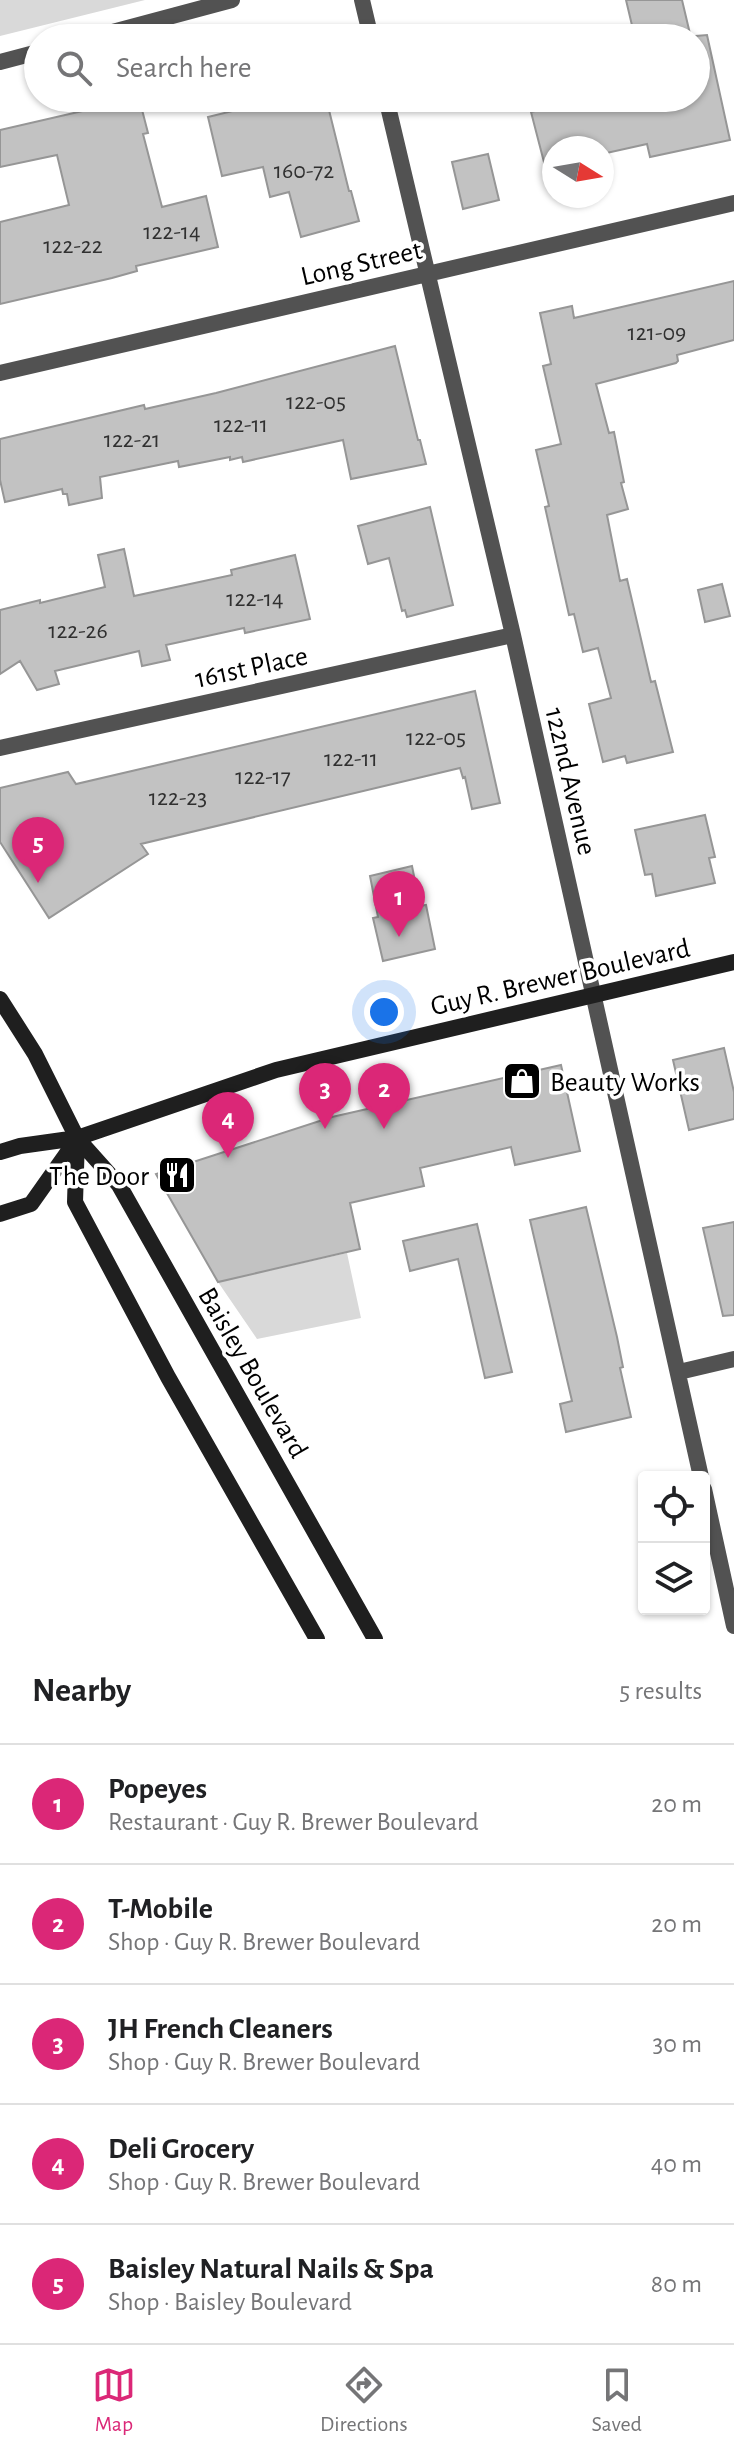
<!DOCTYPE html>
<html lang="en">
<head>
<meta charset="utf-8">
<style>
  :root { --surface:#fff; --page:#f6f6f6; --text:#202124; --muted:#757577; --line:#e0e0e0; --accent:#db2777 }
  body { margin:0; font-family:"Alegreya Sans",sans-serif; background:var(--page); color:var(--text) }
  .controls { position:absolute; right:24px; bottom:24px; display:grid; overflow:hidden; border-radius:8px; box-shadow:0 2px 6px #0004 }
  .controls button { width:72px; height:72px; display:grid; place-items:center; padding:0; border:0; border-bottom:2px solid var(--line); background:var(--surface); color:var(--text); font:40px sans-serif }
  .compass { position:absolute; left:542px; top:136px; width:72px; height:72px; border-radius:50%; background:var(--surface); box-shadow:0 2px 6px #0004; rotate:101deg }
  .you { position:absolute; left:384px; top:1012px; width:28px; height:28px; margin:-20px; border:6px solid #fff; border-radius:50%; background:#1a73e8; box-shadow:0 0 0 12px #1a73e833 }
  .badge { display:grid; place-items:center; width:52px; height:52px; border-radius:50%; background:var(--accent); color:#fff; font-size:26px; font-weight:700 }
  .pin { position:absolute; translate:-50% -66px; filter:drop-shadow(0 2px 4px #0008) }
  .pin::after { content:''; position:absolute; top:42px; width:28px; height:24px; background:inherit; clip-path:polygon(0 0,100% 0,50% 100%) }
  .list { margin:0; padding:0; list-style:none }
  h2 { display:flex; justify-content:space-between; align-items:center; height:104px; margin:0; padding:0 32px; font-size:34px }
  h2 small { font-size:26px; font-weight:400; color:var(--muted) }
  .list li { display:grid; grid-template-columns:52px 1fr auto; gap:24px; align-items:center; box-sizing:border-box; height:120px; padding:0 32px; border-top:2px solid var(--line) }
  .list b { display:block; font-size:30px; white-space:nowrap }
  .list p { margin:0; font-size:26px; white-space:nowrap; color:var(--muted) }
  .list em { font-size:26px; font-style:normal; color:var(--muted) }
  .icon { flex:none; width:44px; height:44px; fill:none; stroke:currentColor; stroke-width:2; stroke-linecap:round; stroke-linejoin:round }
  .map { position:relative; flex:none; width:734px; height:1639px; overflow:hidden }
  .search { position:absolute; background:var(--surface); box-shadow:0 2px 6px #0004; left:24px; right:24px; top:24px; height:88px; display:flex; align-items:center; gap:20px; box-sizing:border-box; padding:0 28px; border-radius:44px; color:var(--muted); font-size:30px }
  .sheet { height:704px; background:var(--surface) }
  nav { display:flex; justify-content:space-around; align-items:center; box-sizing:border-box; height:112px; border-top:2px solid var(--line); background:var(--surface); font-size:22px; color:var(--muted) }
  nav a { display:grid; justify-items:center; gap:4px }
  nav .on { color:var(--accent) }
  .map>svg:first-child { display:block }
  .green { fill:#d9d9d9 }
  .building { fill:#c2c2c2; stroke:#969696; stroke-width:2 }
  .lines { fill:none; stroke-linecap:round; stroke-linejoin:round }
  .minor { stroke:#525252; stroke-width:16 }
  .secondary { stroke:#1f1f1f; stroke-width:16 }
  .labels { text-anchor:middle; stroke-width:7; stroke-linejoin:round; paint-order:stroke }
  .number-label { font-size:24px; fill:#303030 }
  .street-label { font-size:28px; fill:#000; stroke:#fff }
  .poi-label { font-size:28px; fill:#000; stroke:#fff; text-anchor:start }
</style>
</head>
<body>
<div class="map">
<svg width="734" height="1639" viewBox="0 0 734 1639">
  <rect width="100%" height="100%" fill="#fff"/>
  <path class="green" d="M0 0H145L0 36Z
    M347 1253 361 1318 257 1339 218 1282Z"/>
  <path class="building" d="M626 0H682L691 38H635Z
    M707 35 730 140 650 157 647 144 602 154V148H554V164L545 166 531 112 586 98H696V36Z
    M139 98 148 133 143 134 162 207 206 196 218 247 136 266 137 271 112 278 0 304V222L69 205 57 155 0 167V130Z
    M268 98H326L349 191H351L359 221 301 237 289 192 270 197 263 167 222 176 208 117 269 102Z
    M488 154 499 200 463 209 452 162Z
    M734 281V340L677 355 678 361 676 363 596 384 609 433 614 432 624 482 621 483 628 509 607 515 620 581 627 579 651 682 655 681 673 752 627 763 625 756 603 762 589 704 611 698 598 648 583 652 574 614 569 615 545 507 549 506 536 450 561 444 543 366 551 364 540 313 572 306 574 318Z
    M395 346 418 440H420L426 464 351 479 343 440 243 462 242 457 230 460V457L179 467 178 461 100 477 102 498 69 505 67 494H63L62 489 5 502 0 480V439L144 405 145 409 216 393Z
    M430 507 453 605 407 617 405 610 402 611 389 558 368 564 358 526Z
    M124 549 134 596 232 575 231 570 295 555 310 619 245 633 244 628 166 645 170 660 142 666 139 651 55 671 59 684 37 690 20 661 0 674V610L40 600V603L105 587 98 555Z
    M722 584 730 616 705 622 698 590Z
    M475 691 500 803 472 809 465 777 463 778 460 768 141 844 148 854 49 918 0 842V788L68 772 76 784Z
    M705 815 715 857 709 858 715 883 656 896 652 874 645 875 635 830Z
    M412 866 420 906 426 905 435 949 383 961 373 918 378 917 370 876Z
    M724 1048 734 1092V1119L689 1130 673 1060Z
    M561 1065 580 1151 515 1165 511 1147 420 1168 424 1186 350 1203 360 1249 218 1282 156 1174 332 1117Z
    M586 1207 617 1337 623 1367 620 1368 631 1417 566 1432 560 1404 572 1401 530 1220Z
    M734 1222V1315L723 1316 703 1228Z
    M477 1224 512 1372 485 1378 458 1259 410 1271 403 1241Z"/>
  <g class="lines">
    <path class="minor" d="M362 0 371 38
      M90 38 232 0
      M0 62 38 52
      M386 98 513 635 701 1477
      M0 373 734 203
      M0 748 513 635
      M679 1372 734 1359
      M704 1489 734 1626"/>
    <path class="secondary" d="M0 999 35 1054 77 1138 119 1185 375 1639
      M77 1138 75 1202 168 1377 317 1639
      M0 1152 20 1146 77 1138 276 1070 734 962
      M0 1214 31 1204 77 1139"/>
  </g>
  <defs>
    <symbol id="shop-square" viewBox="-11 -11 22 22"><rect x="-9" y="-9" width="18" height="18" rx="4" fill="#000" stroke="#fff"/><path d="M-5-2.5h2.3a2.7 3.5 0 0 1 5.4 0H5L5.5 6h-11ZM-1.5-2.5h3a1.5 2.3 0 0 0-3 0Z" fill="#fff"/></symbol>
    <symbol id="restaurant-square" viewBox="-11 -11 22 22"><rect x="-9" y="-9" width="18" height="18" rx="4" fill="#000" stroke="#fff"/><path d="M-5-6h1v4h1v-4h1v4h1v-4h1v5L-1.5 .5V6h-2V.5L-5-1ZM5-6V6H3V1.5H1.5Q1.5-4 5-6Z" fill="#fff"/></symbol>
  </defs>
  <g fill-rule="evenodd">
    <use href="#shop-square" x="500" y="1059" width="44" height="44"/>
    <use href="#restaurant-square" x="155" y="1153" width="44" height="44"/>
  </g>
  <g class="labels">
    <g class="number-label">
      <text x="304" y="178">160-72</text>
      <text x="172" y="239">122-14</text>
      <text x="73" y="253">122-22</text>
      <text x="657" y="340">121-09</text>
      <text x="316" y="409">122-05</text>
      <text x="241" y="432">122-11</text>
      <text x="132" y="447">122-21</text>
      <text x="255" y="606">122-14</text>
      <text x="78" y="638">122-26</text>
      <text x="436" y="745">122-05</text>
      <text x="351" y="766">122-11</text>
      <text x="263" y="784">122-17</text>
      <text x="178" y="805">122-23</text>
    </g>
    <g class="street-label">
      <text transform="translate(361 262) rotate(-13)" y="10">Long Street</text>
      <text transform="translate(251 666) rotate(-12)" y="10">161st Place</text>
      <text transform="translate(572 781) rotate(77)" y="10">122nd Avenue</text>
      <text transform="translate(560 976) rotate(-13)" y="10">Guy R. Brewer Boulevard</text>
      <text transform="translate(254 1372) rotate(60)" y="10">Baisley Boulevard</text>
    </g>
    <g class="poi-label">
      <text x="550" y="1091">Beauty Works</text>
      <text x="149" y="1185" text-anchor="end">The Door</text>
    </g>
  </g>
</svg>
<div class="controls">
<button><svg class="icon" aria-label="locate" viewBox="0 0 24 24"><circle cx="12" cy="12" r="6"/><path d="M12 2v4M12 18v4M2 12h4M18 12h4"/></svg></button>
<button><svg class="icon" aria-label="layers" viewBox="0 0 24 24"><path d="M12 4l9 5-9 5-9-5zM3 14l9 5 9-5"/></svg></button>
</div>
<svg class="compass" viewBox="-18 -18 36 36"><path d="M0-13l5 13h-10z" fill="#e53935"/><path d="M0 13l5-13h-10z" fill="#757577"/></svg>
<div class="you"></div>
<div class="pin badge" style="left:399px;top:937px">1</div>
<div class="pin badge" style="left:384px;top:1129px">2</div>
<div class="pin badge" style="left:325px;top:1129px">3</div>
<div class="pin badge" style="left:228px;top:1158px">4</div>
<div class="pin badge" style="left:38px;top:883px">5</div>
<div class="search"><svg class="icon" aria-label="search" viewBox="0 0 24 24"><circle cx="10" cy="10" r="6"/><path d="M15 15l6 6"/></svg>Search here</div>
</div>
<section class="sheet">
<h2>Nearby<small>5 results</small></h2>
<ul class="list">
<li><span class="badge">1</span><div><b>Popeyes</b><p>Restaurant · Guy R. Brewer Boulevard</p></div><em>20 m</em></li>
<li><span class="badge">2</span><div><b>T-Mobile</b><p>Shop · Guy R. Brewer Boulevard</p></div><em>20 m</em></li>
<li><span class="badge">3</span><div><b>JH French Cleaners</b><p>Shop · Guy R. Brewer Boulevard</p></div><em>30 m</em></li>
<li><span class="badge">4</span><div><b>Deli Grocery</b><p>Shop · Guy R. Brewer Boulevard</p></div><em>40 m</em></li>
<li><span class="badge">5</span><div><b>Baisley Natural Nails &amp; Spa</b><p>Shop · Baisley Boulevard</p></div><em>80 m</em></li>
</ul>
</section>
<nav>
<a class="on"><svg class="icon" aria-label="map" viewBox="0 0 24 24"><path d="M3 6l6-2 6 2 6-2v14l-6 2-6-2-6 2zM9 4v14M15 6v14"/></svg>Map</a>
<a><svg class="icon" aria-label="directions" viewBox="0 0 24 24"><path d="M12 3l9 9-9 9-9-9zM9 14v-3h6M13 9l2 2-2 2"/></svg>Directions</a>
<a><svg class="icon" aria-label="saved" viewBox="0 0 24 24"><path d="M7 4h10v16l-5-4-5 4z"/></svg>Saved</a>
</nav>
</body>
</html>
